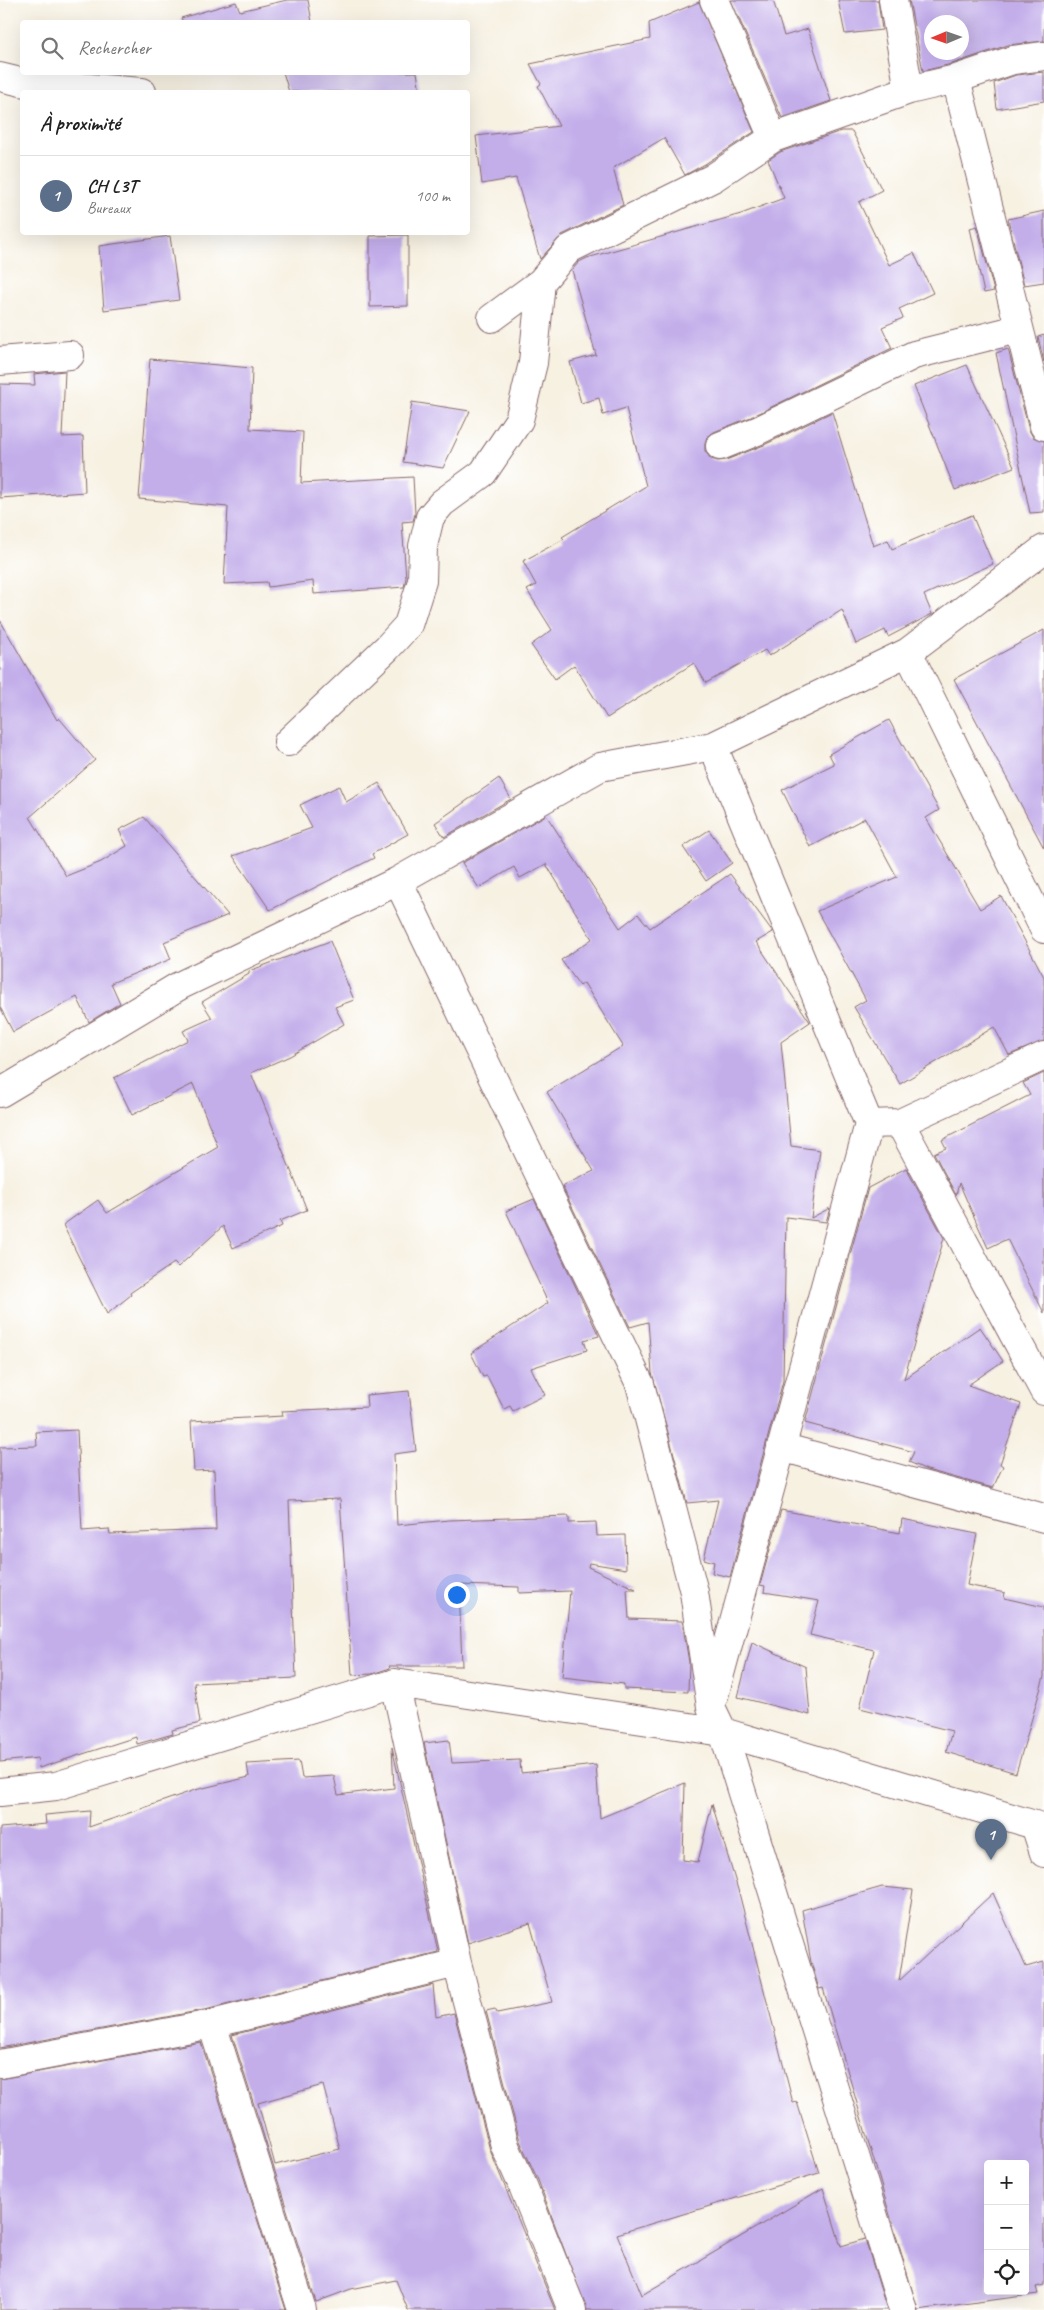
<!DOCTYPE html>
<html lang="fr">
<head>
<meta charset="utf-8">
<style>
  :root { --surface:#fff; --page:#f6f6f6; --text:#222; --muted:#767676; --line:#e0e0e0; --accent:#ea580c }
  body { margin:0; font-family:Caveat,sans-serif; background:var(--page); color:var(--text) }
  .controls { position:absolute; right:15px; bottom:15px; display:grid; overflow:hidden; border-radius:5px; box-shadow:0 5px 20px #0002 }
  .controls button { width:45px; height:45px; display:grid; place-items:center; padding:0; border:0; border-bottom:1px solid var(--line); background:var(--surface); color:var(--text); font:25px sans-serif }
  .compass { position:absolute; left:924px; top:15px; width:45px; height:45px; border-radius:50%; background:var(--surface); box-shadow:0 5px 20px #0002; rotate:268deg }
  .you { position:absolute; left:456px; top:1594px; width:18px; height:18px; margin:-12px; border:4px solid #fff; border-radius:50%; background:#1a73e8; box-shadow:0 0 0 8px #1a73e833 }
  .badge { display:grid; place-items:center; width:32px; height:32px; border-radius:50%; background:var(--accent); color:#fff; font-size:16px; font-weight:700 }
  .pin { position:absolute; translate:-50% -41px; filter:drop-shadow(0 1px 2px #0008) }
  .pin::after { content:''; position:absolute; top:26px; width:18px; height:15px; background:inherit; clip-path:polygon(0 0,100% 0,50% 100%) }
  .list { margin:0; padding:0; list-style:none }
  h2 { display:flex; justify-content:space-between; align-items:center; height:65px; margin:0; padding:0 20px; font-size:21px }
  h2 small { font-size:16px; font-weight:400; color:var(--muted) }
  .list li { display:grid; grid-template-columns:32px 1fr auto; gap:15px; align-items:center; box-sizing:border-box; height:80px; padding:0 20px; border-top:1px solid var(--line) }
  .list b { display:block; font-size:19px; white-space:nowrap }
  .list p { margin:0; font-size:16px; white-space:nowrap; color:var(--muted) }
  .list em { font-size:16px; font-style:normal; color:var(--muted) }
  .icon { flex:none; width:28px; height:28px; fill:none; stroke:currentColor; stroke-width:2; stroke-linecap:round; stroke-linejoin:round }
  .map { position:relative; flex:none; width:1044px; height:2310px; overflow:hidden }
  .search { position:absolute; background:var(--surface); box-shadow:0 5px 20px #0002; left:20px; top:20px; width:450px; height:55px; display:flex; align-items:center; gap:12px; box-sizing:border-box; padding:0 18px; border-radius:5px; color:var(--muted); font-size:19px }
  .panel { position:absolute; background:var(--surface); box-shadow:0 5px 20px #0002; left:20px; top:90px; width:450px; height:145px; border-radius:5px }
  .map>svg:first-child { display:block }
  .building { fill:#c3aeea; fill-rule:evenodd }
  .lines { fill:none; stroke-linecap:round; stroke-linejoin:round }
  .minor-casing { stroke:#87686b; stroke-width:30 }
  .minor { stroke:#fff; stroke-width:28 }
</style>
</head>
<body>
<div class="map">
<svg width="1044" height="2310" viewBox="0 0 1044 2310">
  <rect width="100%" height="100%" fill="#fff"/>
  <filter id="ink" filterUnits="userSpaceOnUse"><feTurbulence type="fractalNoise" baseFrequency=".02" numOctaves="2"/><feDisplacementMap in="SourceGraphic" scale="10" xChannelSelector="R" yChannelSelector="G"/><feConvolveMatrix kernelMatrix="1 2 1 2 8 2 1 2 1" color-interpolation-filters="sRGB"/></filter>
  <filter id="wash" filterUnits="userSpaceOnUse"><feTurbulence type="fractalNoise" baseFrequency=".0096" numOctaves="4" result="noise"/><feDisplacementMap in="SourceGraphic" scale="20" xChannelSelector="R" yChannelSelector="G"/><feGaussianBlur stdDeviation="1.12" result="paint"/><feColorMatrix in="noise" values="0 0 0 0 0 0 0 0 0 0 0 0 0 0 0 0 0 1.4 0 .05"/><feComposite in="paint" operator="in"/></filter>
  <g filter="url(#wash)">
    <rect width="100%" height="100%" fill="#f7f1e2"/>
    <g id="blocks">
      <path class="building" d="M287 0H308L312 22H183L181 18 236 2 240 11Z
        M731 0H773L784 36 808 29 831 101 782 118Z
        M838 0H878L882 30 845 34Z
        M909 0H1044V41L1008 45 952 64 923 71ZM932 22H962V52H932Z
        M699 2 754 132 705 164 685 175 664 138 613 168 623 205 562 235 540 259 516 178 482 184 476 136 559 126 538 86 541 84 530 64 650 39 649 23Z
        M283 72H417L420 92H289Z
        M1044 72V101L997 109 994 83 1016 75Z
        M841 131H852L882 190 859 202 889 265 914 253 933 293 899 309 903 318 882 327 892 348 751 417 714 432 707 437 705 443V451L711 459 718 461 726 460 764 445 832 412 873 546 888 540 892 549 972 515 993 564 924 595 932 614 888 637 885 630 856 644 842 610 769 656 765 650 706 683 694 663 607 718 574 665 555 679 531 645 552 630 527 590 536 585 523 561 564 539 562 537 646 486 626 408 603 415 599 398 581 403 570 362 596 355 572 270 579 262 587 258 741 214 784 198 768 160 780 152Z
        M1044 211V282L1024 285 1008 219Z
        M977 226 994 291 984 293 970 228Z
        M408 235V306L370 307V236Z
        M170 236 179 300 104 310 99 246Z
        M1044 335V362L1038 337Z
        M1008 349 1029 430 1033 437 1044 441V512L1030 513 996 353Z
        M150 359 252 368 250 429 303 432 301 483 413 477 415 514 413 521 402 522 406 578 404 587 314 594 313 581 268 587 267 582 224 584 228 507 139 499Z
        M967 365 1014 467 955 490 914 386Z
        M65 371 62 437 83 436 85 492 0 498V384L35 385 34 374Z
        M412 402 470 411 443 468 403 462Z
        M0 620 57 720 59 718 95 760 30 817 66 876 101 862 127 846 119 830 144 817 228 915 164 942 171 959 111 983 120 1003 89 1022 77 997 13 1032 0 1007Z
        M1044 630V848L954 679Z
        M889 720 939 810 926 818 980 909 1001 896 1044 977V1041L1009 1055 994 1027 900 1084 854 1007 866 1000 817 911 897 877 865 818 810 847 782 790 834 764 829 754Z
        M499 778 511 799 444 837 435 823Z
        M379 783 408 834 372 854 374 858 270 910 233 856 312 828 300 805 339 786 346 802Z
        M546 815 620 928 638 914 650 928 730 874 773 932 756 942 810 1022 781 1042 791 1146 820 1150 811 1218 830 1208 826 1222 786 1217 783 1381 730 1577 712 1573 714 1562 704 1559 718 1500 687 1503 652 1373 648 1322 630 1327 562 1186 594 1171 547 1092 623 1046 584 983 580 986 561 960 592 939 546 864 520 878 514 867 479 888 462 863Z
        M709 830 732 863 706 881 683 847Z
        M330 941 354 1000 335 1007 344 1024 290 1056 251 1073 307 1210 280 1221 282 1226 233 1248 223 1226 178 1267 174 1263 130 1293 131 1295 107 1314 63 1225 98 1200 107 1213 218 1147 193 1084 132 1115 114 1078 188 1040 183 1031 212 1018 202 1002 249 974V971Z
        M1044 1073V1313L1007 1239 988 1248 959 1183 956 1195 934 1153 946 1148 942 1140 1030 1095 1023 1083Z
        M906 1168 944 1238 904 1379 980 1327 1003 1361 968 1385 1021 1404 1000 1464 1003 1466 993 1488 927 1470 909 1462 914 1452 805 1423 868 1188Z
        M534 1199 599 1336 584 1340 587 1350 531 1368 545 1395 513 1411 510 1406 504 1409 487 1376 483 1377 471 1353 548 1303 506 1211Z
        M409 1391 416 1451 394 1454 397 1525 449 1520 569 1516V1523L596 1522 597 1536 625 1535 626 1569 589 1563 588 1567 636 1589H627L629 1619 682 1621 689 1662 688 1692 624 1689V1684L562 1677 570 1591 519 1593V1587L459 1585 462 1666H389L390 1668 372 1674 352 1675 340 1499 289 1501 296 1678 194 1683 200 1723 172 1730 173 1734 137 1744 136 1737 39 1768 38 1758 0 1762V1447L37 1446 36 1432 77 1430 82 1531 109 1529 110 1534 216 1530 214 1470 194 1471 191 1421 283 1416 282 1411 367 1407 366 1395Z
        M781 1510 900 1533 902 1519 977 1534 967 1585 1005 1593 1004 1598 1044 1607V1677L1016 1773 946 1752 952 1731 860 1708 874 1650 810 1635 819 1601 764 1592 765 1586 760 1585Z
        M752 1642 806 1667 810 1715 738 1697Z
        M449 1740 452 1763 520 1760 521 1773 596 1765 600 1818 685 1783 683 1860 698 1862 712 1804 739 1893 793 2103 797 2102 819 2173 617 2234 642 2295 823 2188 841 2246 865 2239 887 2310H587L538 2180 520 2141 486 2011 495 2009 497 2013 552 2002 530 1923 468 1943 424 1743Z
        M392 1747 438 1952 209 2009 0 2048V1828L46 1824 45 1815 90 1811 89 1827 195 1790 249 1777 247 1764 299 1761 302 1778 334 1776 338 1795 394 1788Z
        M882 1887 913 1890 899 1981 993 1893 1026 1967 1044 1962V2285L1036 2287 1038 2294 918 2310 823 1988 819 1989 811 1962 802 1910ZM988 2164H1025V2291H988Z
        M433 1985 436 2017 454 2013 490 2150 555 2310H408L396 2280 351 2289 316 2302 232 2035ZM323 2085 340 2149 275 2165 258 2103Z
        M201 2042 286 2310H0V2079Z"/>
    </g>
  </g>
  <g filter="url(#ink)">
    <use href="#blocks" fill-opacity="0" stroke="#87686b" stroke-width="1"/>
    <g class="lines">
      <defs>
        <path id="minor" d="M714 0 773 138
          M893 0 909 90 956 79 1013 60 1044 56
          M0 77 25 83 142 92
          M956 79 1044 426
          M492 318 541 282 569 249 713 178 773 138 909 90
          M0 361 70 355
          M720 446 757 431 914 355 1018 329
          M908 652 1044 929
          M288 742 387 648 408 625 422 581 423 546 430 517 442 503 483 473 519 420 533 363 541 282
          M713 746 869 1124
          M398 881 640 1384 694 1592 711 1707 723 1732 903 2310
          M0 1093 179 986 398 881 600 767 713 746 908 652 1044 549
          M900 1123 1044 1391
          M781 1447 1044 1518
          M395 1683 457 1963 505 2146 523 2186 572 2310
          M714 1696 869 1124 900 1123 1044 1056
          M0 1792 56 1786 395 1683 723 1732 1035 1825 1044 1853
          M212 2024 302 2310
          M0 2064 212 2024 457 1963"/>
      </defs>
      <use href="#minor" class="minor-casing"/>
      <use href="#minor" class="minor"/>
    </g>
  </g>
</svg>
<div class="controls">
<button>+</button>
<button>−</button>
<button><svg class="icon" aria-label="locate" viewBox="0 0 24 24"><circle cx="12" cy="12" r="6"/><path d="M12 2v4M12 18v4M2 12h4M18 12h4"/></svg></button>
</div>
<svg class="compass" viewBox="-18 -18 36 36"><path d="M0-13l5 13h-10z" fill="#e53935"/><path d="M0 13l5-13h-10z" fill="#767676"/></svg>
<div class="you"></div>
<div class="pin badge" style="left:991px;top:1860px;background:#5c6f8a">1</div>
<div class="search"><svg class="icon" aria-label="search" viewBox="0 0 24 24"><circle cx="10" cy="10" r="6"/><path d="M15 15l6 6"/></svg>Rechercher</div>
<section class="panel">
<h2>À proximité<small></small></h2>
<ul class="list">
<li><span class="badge" style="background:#5c6f8a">1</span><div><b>CH L3T</b><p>Bureaux</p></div><em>100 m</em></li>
</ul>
</section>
</div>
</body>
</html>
